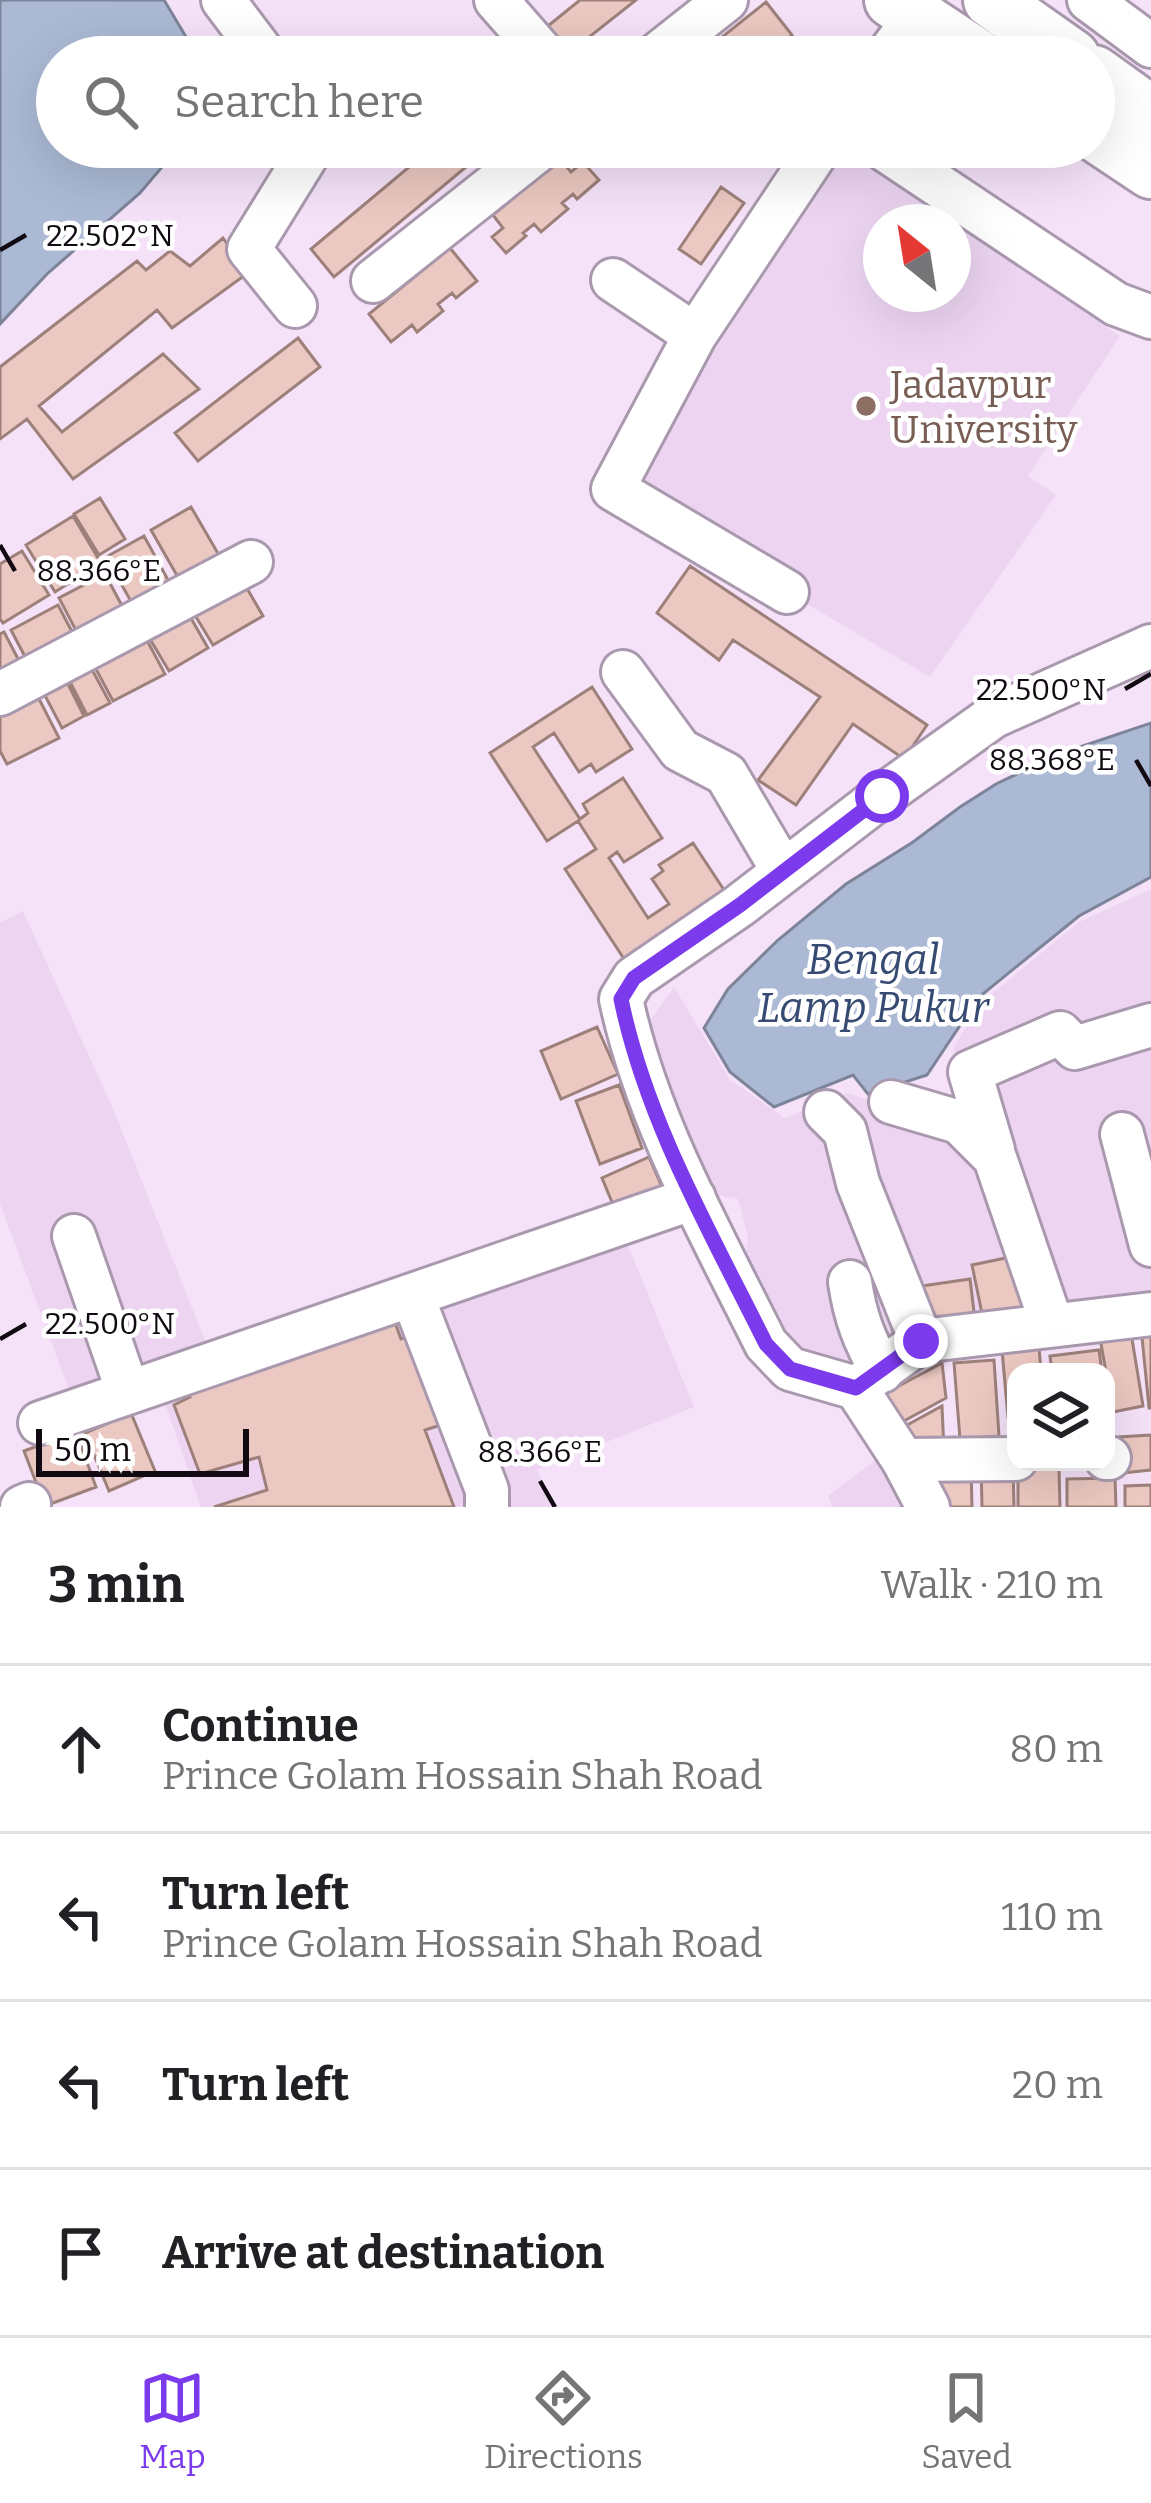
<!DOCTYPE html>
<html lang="en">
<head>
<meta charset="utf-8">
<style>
  :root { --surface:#fff; --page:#f2f2f2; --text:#202124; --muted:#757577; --line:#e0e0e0; --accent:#7c3aed }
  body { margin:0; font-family:Bitter,serif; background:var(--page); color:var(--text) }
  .controls { position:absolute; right:36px; bottom:36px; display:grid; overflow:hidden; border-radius:24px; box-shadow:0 12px 48px #0002 }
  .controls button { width:108px; height:108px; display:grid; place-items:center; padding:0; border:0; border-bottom:3px solid var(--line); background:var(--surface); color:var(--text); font:60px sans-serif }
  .compass { position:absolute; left:863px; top:204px; width:108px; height:108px; border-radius:50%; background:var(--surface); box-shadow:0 12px 48px #0002; rotate:330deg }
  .scale { position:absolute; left:36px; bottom:30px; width:213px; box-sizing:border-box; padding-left:12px; border:6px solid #110a12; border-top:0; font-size:33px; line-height:42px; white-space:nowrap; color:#110a12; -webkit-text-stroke:9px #fff; paint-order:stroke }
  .stop { position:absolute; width:36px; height:36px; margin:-27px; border:9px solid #7c3aed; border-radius:50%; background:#fff }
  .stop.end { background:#7c3aed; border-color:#fff; box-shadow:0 3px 12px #0008 }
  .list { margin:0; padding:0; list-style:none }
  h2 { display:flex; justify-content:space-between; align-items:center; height:156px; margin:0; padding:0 48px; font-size:51px }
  h2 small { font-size:39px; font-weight:400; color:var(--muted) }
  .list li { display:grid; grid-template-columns:78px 1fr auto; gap:36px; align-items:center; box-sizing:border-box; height:168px; padding:0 48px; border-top:3px solid var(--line) }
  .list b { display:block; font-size:45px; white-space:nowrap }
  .list p { margin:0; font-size:39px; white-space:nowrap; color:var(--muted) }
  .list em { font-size:39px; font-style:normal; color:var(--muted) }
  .icon { flex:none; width:66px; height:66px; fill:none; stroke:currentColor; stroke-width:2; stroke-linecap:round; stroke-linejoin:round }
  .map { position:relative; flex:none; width:1151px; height:1507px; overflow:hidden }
  .search { position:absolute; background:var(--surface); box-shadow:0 12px 48px #0002; left:36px; right:36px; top:36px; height:132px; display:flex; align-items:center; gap:30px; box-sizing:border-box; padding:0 42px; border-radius:66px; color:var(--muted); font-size:45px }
  .sheet { height:828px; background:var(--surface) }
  nav { display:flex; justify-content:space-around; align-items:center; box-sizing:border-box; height:168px; border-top:3px solid var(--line); background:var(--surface); font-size:33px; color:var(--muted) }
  nav a { display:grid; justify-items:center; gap:6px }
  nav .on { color:var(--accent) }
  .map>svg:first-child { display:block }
  .built { fill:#edd5f2; fill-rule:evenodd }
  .water { fill:#abb9d4; stroke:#7d849a; stroke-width:3 }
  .building { fill:#ebc8c1; stroke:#9d807a; stroke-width:3 }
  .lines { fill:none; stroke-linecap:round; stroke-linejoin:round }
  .minor-casing { stroke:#aa99ae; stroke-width:48 }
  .major-casing { stroke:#aa99ae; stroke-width:60 }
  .minor { stroke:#fff; stroke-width:42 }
  .major { stroke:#fff; stroke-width:54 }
  .route { stroke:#7c3aed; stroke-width:15 }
  .ticks { fill:none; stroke:#110a12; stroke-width:4.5 }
  .education-dot { fill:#8d6e63; stroke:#fff; stroke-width:4.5 }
  .labels { text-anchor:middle; stroke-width:9; stroke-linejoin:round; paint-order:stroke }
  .education-label { font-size:39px; fill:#785e54; stroke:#fff; text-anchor:start }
  .water-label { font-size:42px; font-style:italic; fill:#374b72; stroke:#fff }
  .ticks-label { font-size:30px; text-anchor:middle; fill:#110a12; stroke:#fff; stroke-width:9; stroke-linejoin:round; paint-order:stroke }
</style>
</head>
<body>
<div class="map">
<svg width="1151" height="1507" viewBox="0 0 1151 1507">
  <rect width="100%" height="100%" fill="#f5e2f9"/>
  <path class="built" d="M837 147H847L1120 336 1028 476 1056 495 930 677 613 489ZM881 222H953V294H881Z
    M1151 889V1303L1056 1313 1000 1150 953 1048 983 1001 1079 922Z
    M23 911 114 1111 208 1348 614 1211 694 1407 537 1470 555 1507H201L153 1370 70 1392 0 1204V923Z
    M674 987 730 1080 785 1118 848 1093 959 1132 988 1160 1041 1320 858 1378 796 1362 744 1273 748 1238 738 1199 707 1193 637 1038Z
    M891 1448 919 1507H832L828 1496Z"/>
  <path class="water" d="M0 0H164L198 57H57V147H179L140 193 48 273 0 324Z
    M1151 723V877L1079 916 979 997 927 1075 868 1094 853 1075 774 1107 730 1072 704 1028 728 989 778 940 846 884 913 842 960 807 996 784 1059 754Z"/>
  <path class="building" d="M580 0H636L564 57 543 30Z
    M766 2 792 35 765 57H697Z
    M433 147H449L466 167 334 277 311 249Z
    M560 159 571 172 583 162 599 180 577 199 573 194 562 203 568 209 541 232 534 224 523 233 526 236 506 253 492 237 503 228 493 215Z
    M721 187 744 203 701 264 679 249Z
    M223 238 248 273 172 328 157 310 39 406 62 432 163 354 199 389 73 479 27 419 0 439V367L137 261 146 270 170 251 190 266Z
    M450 248 477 281 456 298 452 293 438 304 443 311 417 332 412 325 391 342 369 314Z
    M298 338 320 367 198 461 175 433Z
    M100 498 125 539 99 555 74 514Z
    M191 507 223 562 183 586 151 530Z
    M73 516 101 563 55 592 26 545Z
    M144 536 174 591 137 612 106 557Z
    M22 551 49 595 3 623 0 619V564Z
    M690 566 927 725 904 759 853 724 796 805 758 780 820 697 733 640 719 660 657 613Z
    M105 574 128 617 82 642 59 598Z
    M241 578 263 616 213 645 190 607Z
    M58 605 80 647 33 672 11 630Z
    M184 606 208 648 169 671 144 629Z
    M142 631 165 674 113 701 90 658Z
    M4 632 27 676 0 685V634Z
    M88 662 110 703 87 715 66 674Z
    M64 676 84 716 62 728 41 688Z
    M592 687 632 749 596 772 591 764 579 772 554 733 533 747 580 819 588 813 583 804 623 778 662 838 624 862 617 852 609 858 648 918 669 904 652 879 663 871 659 865 693 843 732 902 630 968 565 869 596 849 578 821 547 841 490 753Z
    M35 691 59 738 7 764 0 751V709Z
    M597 1027 618 1074 561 1099 541 1051Z
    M619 1085 642 1148 600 1164 576 1101Z
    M649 1157 662 1187 614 1207 602 1178Z
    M1015 1256 1027 1314 984 1323 972 1265Z
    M970 1279 975 1320 920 1328 915 1287Z
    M390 1309 401 1339 411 1336 444 1424 425 1430 454 1507H214L267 1490 259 1457 200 1474 174 1405 190 1397 184 1380Z
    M1131 1333 1143 1406 1113 1412 1100 1338Z
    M1151 1336V1408H1149L1142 1337Z
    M1039 1347 1041 1372H1016V1416L1008 1417 1002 1350Z
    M1099 1350 1102 1372H1052L1050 1356Z
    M994 1360 999 1436 960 1439 954 1363Z
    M942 1363 946 1398 893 1427 878 1397Z
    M942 1406 944 1451H911L898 1430Z
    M131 1413 155 1471 109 1491 85 1433Z
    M76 1432 96 1487 45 1506 24 1451Z
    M1151 1435V1470L1122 1473 1119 1437Z
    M1013 1464 1014 1507H982L981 1465Z
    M971 1466 972 1507H931L919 1468Z
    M1059 1468 1060 1507H1018V1470Z
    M1115 1478 1116 1507H1067V1479Z
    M1151 1485V1507H1125V1486Z"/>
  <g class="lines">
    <defs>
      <path id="minor" d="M223 0 266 57
        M496 0 546 57
        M1089 0 1151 46
        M654 57 726 0
        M886 57 916 17
        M881 147 1116 304 1151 317
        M613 280 695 335
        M373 281 542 147
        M295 306 249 249 312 147
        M787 592 613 489 695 335 820 147
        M623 672 680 750 726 774 783 871
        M0 694 251 562
        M891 1102 959 1122 995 1158 1052 1325
        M826 1112 845 1131 858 1183 921 1341
        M1122 1134 1151 1245
        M993 1150 970 1072 1060 1033 1075 1048 1151 1025
        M74 1236 128 1392
        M850 1282C855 1316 864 1341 882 1371
        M412 1295 487 1490V1507
        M856 1388 921 1341 1151 1314
        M40 1423 694 1198
        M1106 1458H1109
        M903 1460 1016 1459
        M22 1507 29 1504
        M928 1507 903 1460 856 1388 790 1369 766 1344C711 1233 647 1121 621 999L634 978 739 906 882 796 994 716 1151 646"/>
      <path id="major" d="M892 0 978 57
        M991 0 1072 57
        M1094 73 1151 114
        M1094 133 1151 171"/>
    </defs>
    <use href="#minor" class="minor-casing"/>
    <use href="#major" class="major-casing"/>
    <use href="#minor" class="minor"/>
    <use href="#major" class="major"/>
  </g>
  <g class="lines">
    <path class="route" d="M882 796 740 905 634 978 621 999C646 1121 711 1233 766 1344L790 1369 856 1388 921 1341"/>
  </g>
  <path class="ticks" d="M0 250 26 235M0 545 15 571M1125 689 1151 674M1136 760 1151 786M0 1339 26 1324M540 1481 555 1507"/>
  <circle class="education-dot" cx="866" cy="406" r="12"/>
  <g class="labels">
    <g class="education-label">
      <text x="890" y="398">Jadavpur<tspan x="890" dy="45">University</tspan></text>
    </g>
    <g class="water-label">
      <text x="873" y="974">Bengal<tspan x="873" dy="48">Lamp Pukur</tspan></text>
    </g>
  </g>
  <g class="ticks-label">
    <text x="110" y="246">22.502°N</text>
    <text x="99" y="581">88.366°E</text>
    <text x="1041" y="700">22.500°N</text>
    <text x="1052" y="770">88.368°E</text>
    <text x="110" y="1334">22.500°N</text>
    <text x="540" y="1462">88.366°E</text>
  </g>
</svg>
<div class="controls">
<button><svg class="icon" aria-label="layers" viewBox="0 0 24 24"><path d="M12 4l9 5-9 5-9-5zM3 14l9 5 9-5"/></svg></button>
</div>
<svg class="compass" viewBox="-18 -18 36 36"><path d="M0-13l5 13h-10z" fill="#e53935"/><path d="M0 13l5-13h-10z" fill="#757577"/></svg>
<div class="scale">50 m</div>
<div class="stop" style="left:882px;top:796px"></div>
<div class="stop end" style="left:921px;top:1341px"></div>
<div class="search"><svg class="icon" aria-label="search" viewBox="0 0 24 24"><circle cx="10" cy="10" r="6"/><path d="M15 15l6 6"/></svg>Search here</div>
</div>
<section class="sheet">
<h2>3 min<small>Walk · 210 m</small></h2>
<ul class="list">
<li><svg class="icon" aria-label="ahead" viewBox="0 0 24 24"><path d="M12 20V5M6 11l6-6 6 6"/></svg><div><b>Continue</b><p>Prince Golam Hossain Shah Road</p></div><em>80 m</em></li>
<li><svg class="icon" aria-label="left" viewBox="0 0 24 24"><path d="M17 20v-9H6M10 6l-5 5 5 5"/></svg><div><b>Turn left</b><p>Prince Golam Hossain Shah Road</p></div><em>110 m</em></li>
<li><svg class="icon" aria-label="left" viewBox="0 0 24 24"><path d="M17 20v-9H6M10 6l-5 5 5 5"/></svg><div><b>Turn left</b></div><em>20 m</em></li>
<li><svg class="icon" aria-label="arrive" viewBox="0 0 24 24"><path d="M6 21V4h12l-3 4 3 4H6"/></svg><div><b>Arrive at destination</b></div></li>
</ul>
</section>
<nav>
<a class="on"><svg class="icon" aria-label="map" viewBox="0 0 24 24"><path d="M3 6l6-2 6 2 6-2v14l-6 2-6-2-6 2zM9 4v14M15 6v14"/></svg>Map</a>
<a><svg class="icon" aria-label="directions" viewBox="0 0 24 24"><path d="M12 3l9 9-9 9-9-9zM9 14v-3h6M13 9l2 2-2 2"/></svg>Directions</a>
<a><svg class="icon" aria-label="saved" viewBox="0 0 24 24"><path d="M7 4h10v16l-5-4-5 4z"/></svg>Saved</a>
</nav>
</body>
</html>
